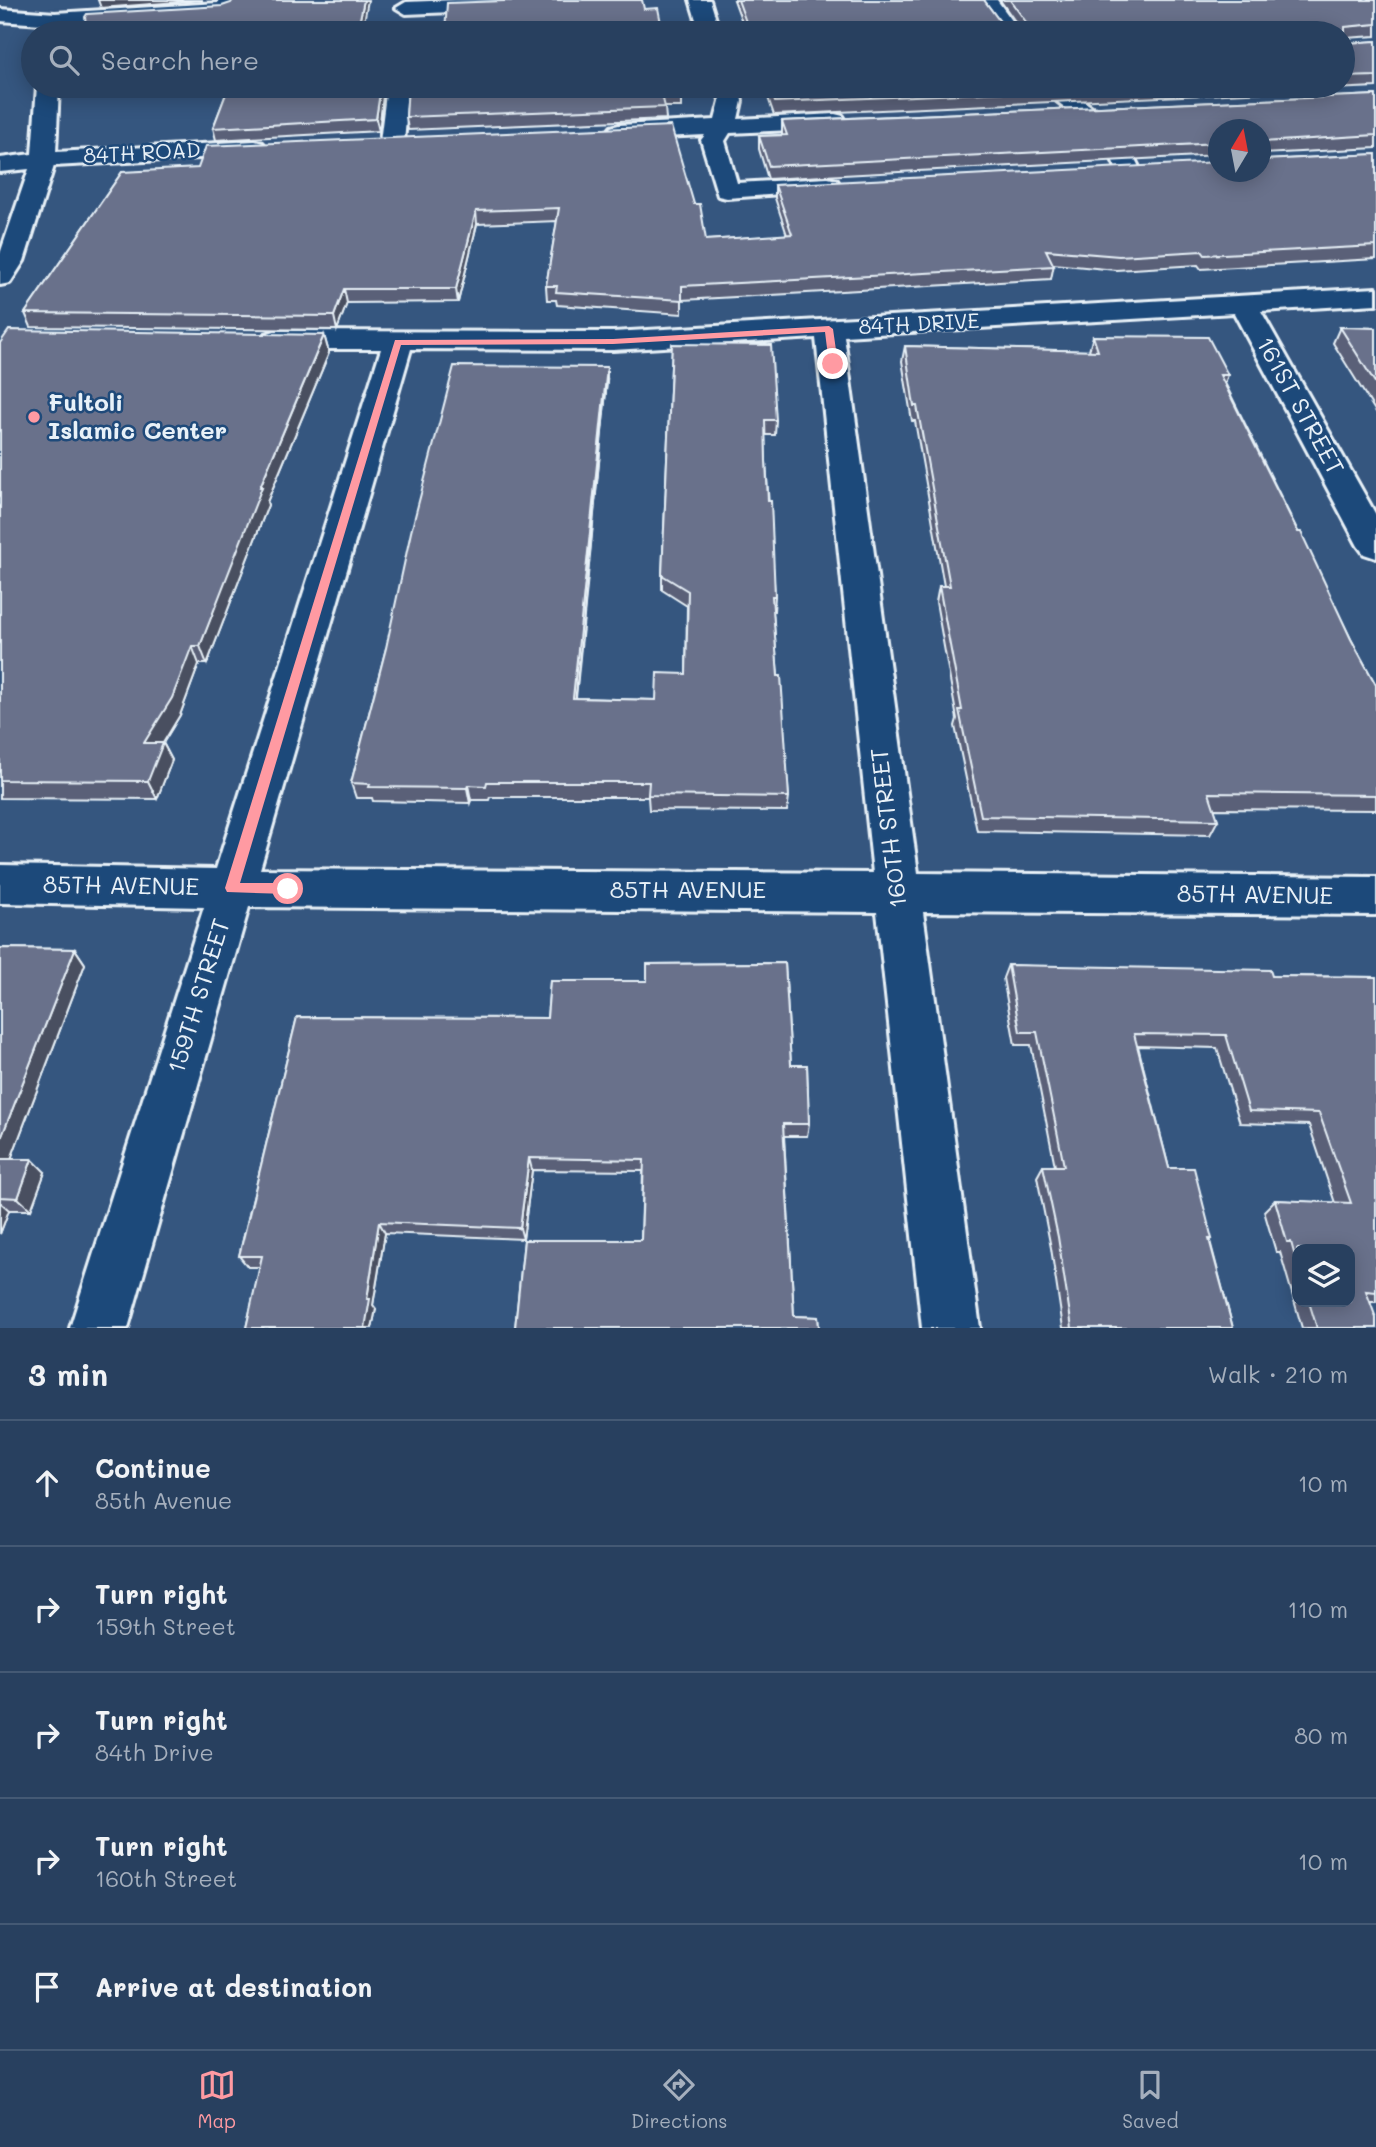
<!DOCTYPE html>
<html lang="en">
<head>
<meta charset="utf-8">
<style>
  :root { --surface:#28405f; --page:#344b68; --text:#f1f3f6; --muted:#a5afbd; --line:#445974; --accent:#ff9aa2 }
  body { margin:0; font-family:Mali,sans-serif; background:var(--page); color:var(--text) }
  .controls { position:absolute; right:21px; bottom:21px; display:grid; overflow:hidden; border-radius:14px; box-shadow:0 4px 18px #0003 }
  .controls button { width:63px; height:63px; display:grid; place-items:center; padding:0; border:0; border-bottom:2px solid var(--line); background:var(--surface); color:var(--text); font:35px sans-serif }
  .compass { position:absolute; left:1208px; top:119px; width:63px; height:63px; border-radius:50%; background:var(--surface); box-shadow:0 4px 18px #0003; rotate:10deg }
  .stop { position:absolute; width:21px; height:21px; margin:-16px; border:5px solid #ff9aa2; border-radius:50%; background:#fff }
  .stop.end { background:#ff9aa2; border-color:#fff; box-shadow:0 2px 7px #0008 }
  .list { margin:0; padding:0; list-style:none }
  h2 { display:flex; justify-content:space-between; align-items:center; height:91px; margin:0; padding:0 28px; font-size:30px }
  h2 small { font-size:23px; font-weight:400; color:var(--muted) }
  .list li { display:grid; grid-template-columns:46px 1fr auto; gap:21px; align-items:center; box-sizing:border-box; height:126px; padding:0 28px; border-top:2px solid var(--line) }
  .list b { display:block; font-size:26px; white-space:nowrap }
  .list p { margin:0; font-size:23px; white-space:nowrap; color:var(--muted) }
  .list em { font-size:23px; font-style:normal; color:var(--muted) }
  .icon { flex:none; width:38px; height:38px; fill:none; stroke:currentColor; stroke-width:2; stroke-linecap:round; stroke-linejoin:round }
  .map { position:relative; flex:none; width:1376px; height:1328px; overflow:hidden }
  .search { position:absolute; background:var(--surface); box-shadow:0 4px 18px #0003; left:21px; right:21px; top:21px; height:77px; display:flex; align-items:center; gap:18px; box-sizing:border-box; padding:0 24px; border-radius:38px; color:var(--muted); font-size:26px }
  .sheet { height:721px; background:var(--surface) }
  nav { display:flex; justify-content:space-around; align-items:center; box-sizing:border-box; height:98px; border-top:2px solid var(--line); background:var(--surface); font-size:19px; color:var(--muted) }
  nav a { display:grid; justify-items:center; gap:4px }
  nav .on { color:var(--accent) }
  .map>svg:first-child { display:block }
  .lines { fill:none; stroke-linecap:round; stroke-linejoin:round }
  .minor-casing { stroke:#e8f1f8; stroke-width:6 }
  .minor { fill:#1f4a7a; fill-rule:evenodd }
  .wall { fill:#5a6178; stroke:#e8f1f8; stroke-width:2; fill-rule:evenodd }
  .shaded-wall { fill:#4a4f61; stroke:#e8f1f8; stroke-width:2 }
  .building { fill:#69718b; stroke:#e8f1f8; stroke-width:2 }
  .route { fill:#ff9aa2 }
  .poi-dot { fill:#ff9aa2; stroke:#1f4a7a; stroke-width:2.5 }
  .labels { text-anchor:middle; stroke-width:5; stroke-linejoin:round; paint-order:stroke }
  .far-street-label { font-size:21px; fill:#e8f1f8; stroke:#1f4a7a }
  .poi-label { font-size:24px; font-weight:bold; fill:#e8f1f8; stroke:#1f4a7a; text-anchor:start }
  .street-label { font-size:24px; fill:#e8f1f8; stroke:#1f4a7a }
</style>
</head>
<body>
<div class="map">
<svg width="1376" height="1328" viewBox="0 0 1376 1328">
  <rect width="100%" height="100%" fill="#35567f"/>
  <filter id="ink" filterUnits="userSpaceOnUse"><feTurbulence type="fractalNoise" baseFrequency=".0143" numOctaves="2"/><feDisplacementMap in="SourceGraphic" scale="14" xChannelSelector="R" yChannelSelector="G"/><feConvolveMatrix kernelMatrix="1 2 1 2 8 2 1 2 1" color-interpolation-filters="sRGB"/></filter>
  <g filter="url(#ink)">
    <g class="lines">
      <defs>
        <path id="minor" d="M219 0H239L232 13 225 15 55 25 0 21V9L55 13 218 3Z
          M455 0H506L509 4 499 10 406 14 396 8 406 2Z
          M690 0H710L720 33H700Z
          M977 0H997L1021 33H1001Z
          M37 86H59L56 152 255 141 263 143 267 148 263 153 255 155 54 166 24 261 10 283 0 285V254L29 169 0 172V158L32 154Z
          M387 86H409L404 142 400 147H384L380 142Z
          M717 86H739L742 101 738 119 835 114 843 116 846 121 843 126 835 128 730 133 725 141 737 183 828 178 837 180 840 185 837 190 727 198 718 196 701 140 705 135 619 139 611 137 607 132 611 127 619 125 715 120 720 101Z
          M1037 86H1062L1118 125 1140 169 1137 174 1128 176 1119 174 1100 134Z
          M1376 288V304L1261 311 1376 515V558L1364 554 1358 546 1234 313 844 336 918 873 1376 877V915L923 912 980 1328H922L877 912 249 907 128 1328H70L204 907 0 903V865L216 869 381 349H275L265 346 260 340 265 334 275 331 613 332ZM816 338 873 873 260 869 411 349 613 350Z"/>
      </defs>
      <use href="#minor" class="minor-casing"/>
      <use href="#minor" class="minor"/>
    </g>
    <path class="wall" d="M734 0H984L1001 23 1017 24 1000 0H1376V36L1345 38V40L1348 43 1376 41V87L774 115 764 86H1343V33H746Z
      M229 86H384L379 131 216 140 213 128Z
      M408 86 681 94V107H665L666 119 408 130 406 117Z
      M1376 95V148L1262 154V157L1265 160 1376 154V259L1201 269 1198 265 1116 270 1054 264 1051 279 682 300V314L557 305 556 300H547L546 286 557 221 477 224 458 302 347 303 337 330 31 327 25 313 122 172 694 204 706 240 787 235 775 198V185L1261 172 1219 130V157L1218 155 768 179 759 149V136L782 135V121Z
      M1340 327 1376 328V412L1333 343Z
      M324 335 329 353 267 502 268 505 207 664H199L180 715 163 743 172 760 157 799 0 798V343Z
      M1093 336 1228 375 1225 383 1351 639 1376 685V810L1214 809 1218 820 1210 835 977 831 955 726 957 719 936 602 939 586H944L915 421H912L902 361 905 346 1089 351Z
      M672 344 776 420 775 435H765L766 461 775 596 774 611H773L778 676 789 797 787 811 649 810 648 797H490L489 800H471L470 803 373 801 372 798H356L351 783 386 648 607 381 576 698 656 700 686 674 687 606 662 590V575Z
      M0 948 75 949 85 964 11 1159 45 1172 31 1210H9L0 1234Z
      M785 963 791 1065H807L809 1124 807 1136H784L794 1316 818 1317 819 1328H515L524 1240H641L643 1171 532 1170 523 1239 385 1233 373 1305 376 1309 372 1328H246L260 1267H248L239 1256 297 1017 547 1018 550 981H647V964Z
      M1008 965 1272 976 1376 977V1302H1370L1376 1328H1302L1280 1252H1276L1264 1211 1275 1200 1335 1203 1309 1125 1240 1123 1217 1048 1138 1046 1169 1168 1212 1239 1210 1241 1233 1328H1063L1051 1248 1037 1177 1043 1166H1055L1031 1045H1015L1003 978ZM1297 1249 1350 1302H1297Z"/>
    <path class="shaded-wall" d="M98 0H203L101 8Z
      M364 0H368L362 33H357Z
      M381 86H384L379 131 376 119Z
      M476 211 477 224 458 302 456 289Z
      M344 289 347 303 337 330 334 316Z
      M324 335 329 353 267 502 268 505 207 664 200 646 260 487Z
      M607 367V381L574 713 573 698Z
      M192 646 199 664 180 715 163 743 172 760 157 799 148 781 144 743Z
      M468 785 471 800 470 803 467 788Z
      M75 949 85 964 6 1172 0 1166V1141Z
      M529 1158 532 1170 523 1239 520 1228Z
      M32 1159 45 1172 31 1210 18 1198Z
      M0 1202 9 1210 0 1234Z
      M379 1222 385 1233 373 1305 376 1309 372 1328H365L367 1299Z"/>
    <path class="building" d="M233 0H364L357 33H87L85 17 87 14 222 6 231 3Z
      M536 0H642L644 9 658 8 663 33H445L447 3Z
      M738 0H984L1001 23 1023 24 1026 22 1010 0H1376V24L1345 27V40L1348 43 1376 41V76L1343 77V33H750Z
      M229 86H381L376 119 213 128Z
      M408 86H679L681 94 662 95 665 107 406 117Z
      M769 86H1149L775 102Z
      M1376 95V135L1262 142V157L1265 160 1376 154V246L1205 255 1202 251 1119 256 1046 250 1054 266 682 286V300L556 292 557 286H546L559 208 476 211 456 289H344L334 316 25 313 122 172 198 168 206 146 671 126 694 204H700L706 240 792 234 775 185 1219 162V172H1261V130H1219V143L769 166 759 136 787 135 782 121Z
      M1340 327 1376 328V384Z
      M9 330 324 335 260 487H262L200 646H192L172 698 144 743H163L148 781 0 780V343Z
      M1093 336 1208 337 1228 375H1220L1298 532H1301L1351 639 1376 685V795L1209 793 1218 820 981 816 959 710H962L939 586H950L917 406H914L905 346 1098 351Z
      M672 344 771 345 776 420H765L766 461 768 501H771L775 596H772L778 676H781L789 797 648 795 649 782H487L486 786 468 785 467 788 369 787 370 784 351 783 386 648 411 532 454 366 607 367 573 698 656 700 657 673 686 674 688 591 662 575Z
      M0 948 75 949 0 1141Z
      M785 963 791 1065H807L809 1124H783L794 1316 818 1317 819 1328H515L524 1240H641L644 1160 529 1158 520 1228 379 1222 367 1299H370L365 1328H246L262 1256H239L297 1017 547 1018 550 981H647V964Z
      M1008 965 1270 970 1272 976 1376 977V1292L1366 1291 1376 1318V1328H1317L1309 1302H1350V1249H1297V1264L1291 1242H1287L1275 1200 1351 1203 1319 1113 1249 1111 1226 1035 1134 1034 1169 1168H1194L1212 1239H1209L1233 1328H1072L1058 1237 1043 1166H1064L1037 1032H1020Z
      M0 1159H32L18 1198 0 1197Z"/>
  </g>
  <path class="route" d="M829 326 833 329 838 364 833 366 829 364 825 332 613 344 401 345 240 883H288L295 889 288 894 227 892 225 888 395 340 613 339Z"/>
  <circle class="poi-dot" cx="34" cy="417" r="7"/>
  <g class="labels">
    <g class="far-street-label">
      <text transform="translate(142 153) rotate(-3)" y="7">84TH ROAD</text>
      <text transform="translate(919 324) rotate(-3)" y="7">84TH DRIVE</text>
    </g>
    <g class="poi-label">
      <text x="48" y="411">Fultoli<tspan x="48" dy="28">Islamic Center</tspan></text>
    </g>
    <g class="street-label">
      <text transform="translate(1300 406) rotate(61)" y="8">161ST STREET</text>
      <text transform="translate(889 828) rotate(-97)" y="8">160TH STREET</text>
      <text transform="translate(121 886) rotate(1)" y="8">85TH AVENUE</text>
      <text x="688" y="898">85TH AVENUE</text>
      <text transform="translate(1255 895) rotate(1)" y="8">85TH AVENUE</text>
      <text transform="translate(199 996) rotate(-73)" y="8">159TH STREET</text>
    </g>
  </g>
</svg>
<div class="controls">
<button><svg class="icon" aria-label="layers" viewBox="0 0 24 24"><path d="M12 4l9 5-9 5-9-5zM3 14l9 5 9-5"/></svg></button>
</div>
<svg class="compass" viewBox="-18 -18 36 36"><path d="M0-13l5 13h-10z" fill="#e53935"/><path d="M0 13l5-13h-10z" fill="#a5afbd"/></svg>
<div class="stop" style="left:288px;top:889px"></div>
<div class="stop end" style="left:833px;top:364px"></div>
<div class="search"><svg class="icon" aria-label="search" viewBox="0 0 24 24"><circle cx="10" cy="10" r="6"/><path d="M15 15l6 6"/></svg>Search here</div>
</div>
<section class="sheet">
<h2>3 min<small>Walk · 210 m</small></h2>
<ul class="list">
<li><svg class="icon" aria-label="ahead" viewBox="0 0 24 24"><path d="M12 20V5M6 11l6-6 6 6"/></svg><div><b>Continue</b><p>85th Avenue</p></div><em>10 m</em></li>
<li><svg class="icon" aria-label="right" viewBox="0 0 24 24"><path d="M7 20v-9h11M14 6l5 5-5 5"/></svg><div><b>Turn right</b><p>159th Street</p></div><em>110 m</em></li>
<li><svg class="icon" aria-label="right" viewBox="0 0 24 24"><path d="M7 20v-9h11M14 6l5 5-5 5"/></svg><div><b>Turn right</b><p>84th Drive</p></div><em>80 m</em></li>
<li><svg class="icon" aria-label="right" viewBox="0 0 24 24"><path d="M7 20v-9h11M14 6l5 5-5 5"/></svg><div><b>Turn right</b><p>160th Street</p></div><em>10 m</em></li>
<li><svg class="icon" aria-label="arrive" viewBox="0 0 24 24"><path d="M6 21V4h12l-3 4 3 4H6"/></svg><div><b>Arrive at destination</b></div></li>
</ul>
</section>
<nav>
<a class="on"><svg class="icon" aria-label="map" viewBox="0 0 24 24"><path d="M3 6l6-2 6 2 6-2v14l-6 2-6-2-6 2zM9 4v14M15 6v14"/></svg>Map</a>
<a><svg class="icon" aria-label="directions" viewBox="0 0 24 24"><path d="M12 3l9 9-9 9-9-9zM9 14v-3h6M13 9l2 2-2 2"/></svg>Directions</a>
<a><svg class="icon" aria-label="saved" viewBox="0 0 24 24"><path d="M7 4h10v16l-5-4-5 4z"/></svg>Saved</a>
</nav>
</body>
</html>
